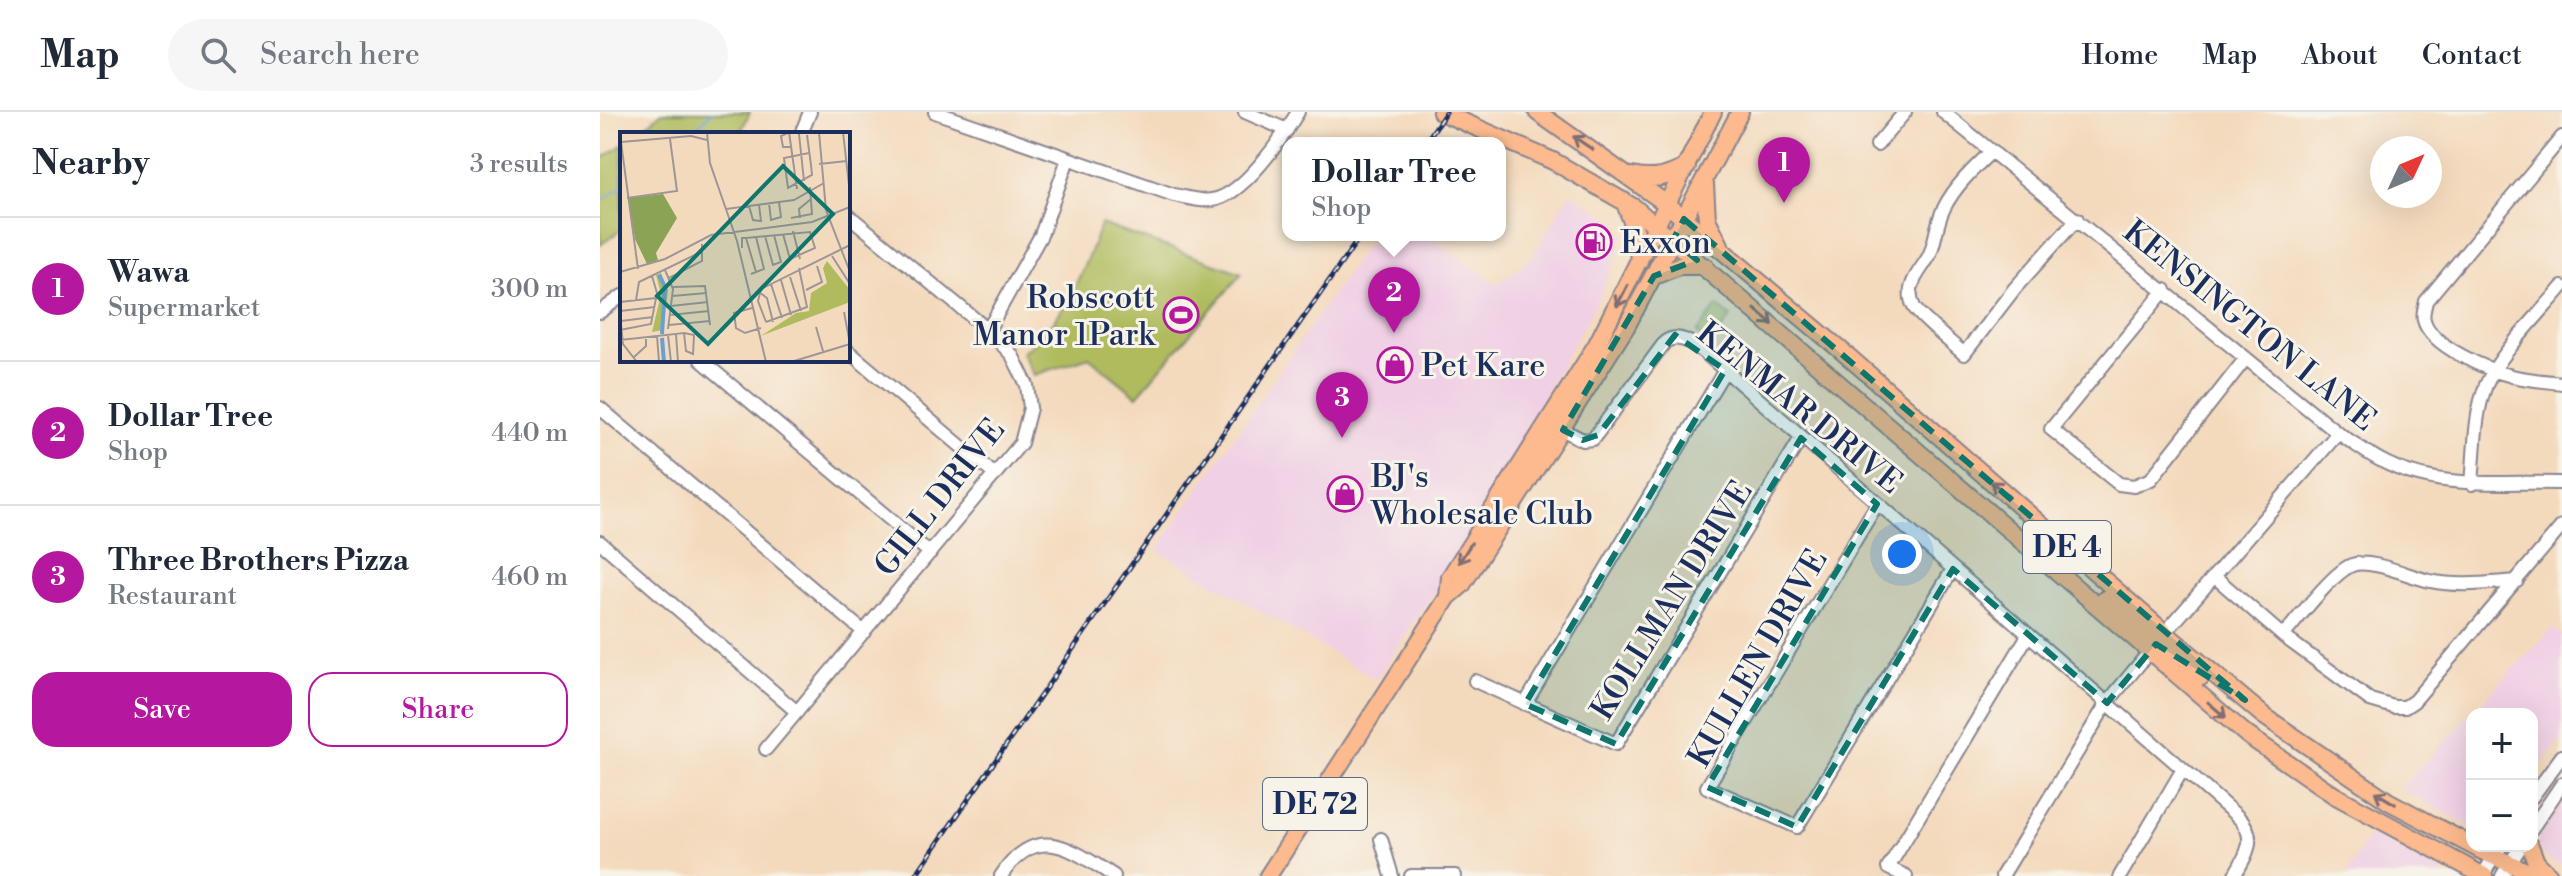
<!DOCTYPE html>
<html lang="en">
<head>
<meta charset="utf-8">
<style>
  :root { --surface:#fff; --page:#f6f6f7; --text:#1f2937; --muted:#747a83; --line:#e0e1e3; --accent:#b5179e }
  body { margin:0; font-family:"Libre Bodoni",serif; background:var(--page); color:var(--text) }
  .controls { position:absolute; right:24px; bottom:24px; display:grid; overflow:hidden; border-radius:16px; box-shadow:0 8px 32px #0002 }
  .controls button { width:72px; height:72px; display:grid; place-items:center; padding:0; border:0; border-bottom:2px solid var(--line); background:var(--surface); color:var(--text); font:40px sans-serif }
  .compass { position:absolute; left:1770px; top:24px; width:72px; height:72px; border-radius:50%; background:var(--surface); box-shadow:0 8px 32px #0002; rotate:46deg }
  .you { position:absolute; left:1302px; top:442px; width:28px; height:28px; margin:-20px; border:6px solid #fff; border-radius:50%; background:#1a73e8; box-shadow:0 0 0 12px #1a73e833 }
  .badge { display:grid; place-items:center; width:52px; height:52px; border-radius:50%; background:var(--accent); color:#fff; font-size:26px; font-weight:700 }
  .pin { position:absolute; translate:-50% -66px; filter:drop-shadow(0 2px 4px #0008) }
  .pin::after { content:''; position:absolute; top:42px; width:28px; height:24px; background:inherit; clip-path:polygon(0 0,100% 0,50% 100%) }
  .popup { position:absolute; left:682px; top:25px; width:224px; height:104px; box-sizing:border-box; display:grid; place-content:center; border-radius:16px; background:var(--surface); filter:drop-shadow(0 2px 6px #0005); font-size:26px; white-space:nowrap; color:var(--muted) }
  .popup b { font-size:30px; color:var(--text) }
  .popup::after { content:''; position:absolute; left:50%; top:100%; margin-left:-16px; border:16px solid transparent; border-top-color:var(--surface) }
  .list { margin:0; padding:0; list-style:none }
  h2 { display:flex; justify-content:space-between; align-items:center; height:104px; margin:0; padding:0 32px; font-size:34px }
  h2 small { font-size:26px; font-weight:400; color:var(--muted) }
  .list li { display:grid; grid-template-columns:52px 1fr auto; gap:24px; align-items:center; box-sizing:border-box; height:144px; padding:0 32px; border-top:2px solid var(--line) }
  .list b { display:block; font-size:30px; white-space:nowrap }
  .list p { margin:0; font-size:26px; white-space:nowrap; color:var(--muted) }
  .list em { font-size:26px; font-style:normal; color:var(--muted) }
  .actions { display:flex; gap:16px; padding:24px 32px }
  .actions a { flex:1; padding:18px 0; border:2px solid var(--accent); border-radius:24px; text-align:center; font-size:28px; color:var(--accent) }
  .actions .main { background:var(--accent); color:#fff }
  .icon { flex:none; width:44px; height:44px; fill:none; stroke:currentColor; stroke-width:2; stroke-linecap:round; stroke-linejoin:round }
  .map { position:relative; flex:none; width:1962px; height:764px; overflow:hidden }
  header { display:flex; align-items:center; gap:48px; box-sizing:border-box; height:112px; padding:0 40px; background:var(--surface); border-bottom:2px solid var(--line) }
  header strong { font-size:38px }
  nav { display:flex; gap:44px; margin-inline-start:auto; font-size:28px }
  .search { width:560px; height:72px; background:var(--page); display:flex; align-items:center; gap:20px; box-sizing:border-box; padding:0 28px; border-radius:44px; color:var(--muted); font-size:30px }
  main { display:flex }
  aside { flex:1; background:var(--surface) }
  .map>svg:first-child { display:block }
  .built { fill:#f0d0e5 }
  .green { fill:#afbb5d; stroke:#65755e; stroke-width:2 }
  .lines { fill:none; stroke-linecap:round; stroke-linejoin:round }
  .stream { stroke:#68a0d6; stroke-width:2 }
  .minor-casing { stroke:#88848e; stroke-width:16 }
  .major-casing { stroke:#88848e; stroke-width:20 }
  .minor { stroke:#fff; stroke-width:12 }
  .major { stroke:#fcba8e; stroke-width:16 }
  .rail-casing { stroke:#1b2f5e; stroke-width:5 }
  .rail { stroke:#f7f3e8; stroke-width:2; stroke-dasharray:6; stroke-linecap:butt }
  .oneway { stroke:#806e74 }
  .marked { fill:#0f766e; fill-opacity:0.2; stroke:#0f766e; stroke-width:6; stroke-dasharray:16 10; stroke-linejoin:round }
  .labels { text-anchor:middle; stroke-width:6; stroke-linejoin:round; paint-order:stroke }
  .shield { fill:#f7f3e8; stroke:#5d6a87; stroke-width:2 }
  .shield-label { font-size:30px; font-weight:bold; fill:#1b2f5e }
  .poi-label { font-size:32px; fill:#1b2f5e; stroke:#f7f3e8; text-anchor:start }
  .street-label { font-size:32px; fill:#1b2f5e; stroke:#f7f3e8 }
  .inset-river { fill:none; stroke:#68a0d6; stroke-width:4 }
  .inset-road { fill:none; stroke:#9d9697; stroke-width:2 }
  .view { fill:#0f766e; fill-opacity:0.15; stroke:#0f766e; stroke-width:4 }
  .inset-edge { fill:none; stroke:#1b2f5e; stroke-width:4 }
</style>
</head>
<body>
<header>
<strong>Map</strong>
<div class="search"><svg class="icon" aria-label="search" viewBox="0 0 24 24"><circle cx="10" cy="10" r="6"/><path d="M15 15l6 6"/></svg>Search here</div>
<nav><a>Home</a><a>Map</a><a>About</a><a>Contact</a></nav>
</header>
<main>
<aside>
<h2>Nearby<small>3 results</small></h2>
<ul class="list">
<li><span class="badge">1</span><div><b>Wawa</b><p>Supermarket</p></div><em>300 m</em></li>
<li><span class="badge">2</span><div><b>Dollar Tree</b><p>Shop</p></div><em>440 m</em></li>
<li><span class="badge">3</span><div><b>Three Brothers Pizza</b><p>Restaurant</p></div><em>460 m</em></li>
</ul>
<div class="actions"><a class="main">Save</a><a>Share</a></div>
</aside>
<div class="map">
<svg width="1962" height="764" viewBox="0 0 1962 764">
  <rect width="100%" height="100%" fill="#f7f3e8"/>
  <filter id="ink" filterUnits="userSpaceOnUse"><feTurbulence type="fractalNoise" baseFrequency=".0125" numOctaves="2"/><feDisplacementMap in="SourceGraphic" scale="16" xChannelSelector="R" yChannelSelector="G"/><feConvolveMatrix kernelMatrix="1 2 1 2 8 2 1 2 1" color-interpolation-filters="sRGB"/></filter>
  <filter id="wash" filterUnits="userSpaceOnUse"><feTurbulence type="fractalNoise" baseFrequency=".006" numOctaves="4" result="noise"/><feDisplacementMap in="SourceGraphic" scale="32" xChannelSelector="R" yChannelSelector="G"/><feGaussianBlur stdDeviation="1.8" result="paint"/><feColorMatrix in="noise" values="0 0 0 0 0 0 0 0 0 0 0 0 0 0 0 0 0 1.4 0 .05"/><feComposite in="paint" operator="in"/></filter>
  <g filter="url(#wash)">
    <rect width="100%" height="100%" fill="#f4dabd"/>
    <path class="built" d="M970 81 1014 109 1023 124 1020 134 999 186 926 315V335L852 453 776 567 557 438 773 123H827L896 172 932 146Z
      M1953 516 1962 524V628L1932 662V602H1872V715L1800 676Z
      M1962 689V753L1949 748 1940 740 1937 727Z
      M1770 721 1840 759 1845 764H1746Z"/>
    <path class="green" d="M62 0H150L140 22H37Z
      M22 33V117L0 133V48Z
      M501 112 642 161 537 284 489 245 434 263 422 240C466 209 482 160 501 112Z
      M1117 194 1131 205 1111 232 1097 221Z"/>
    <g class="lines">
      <path class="stream" d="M89 22 112 0
        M0 90 22 74"/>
    </g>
  </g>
  <g filter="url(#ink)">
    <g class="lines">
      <defs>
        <path id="minor" d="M335 0 574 83C585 85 600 90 612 88 643 84 682 26 698 0
          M645 0 687 18
          M1343 0 1738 321C1752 330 1765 340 1780 348 1836 379 1901 369 1962 371
          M201 22 210 0
          M1962 25 1826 189C1825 195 1822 202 1824 208 1830 234 1888 258 1912 264 1928 268 1945 269 1962 271
          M1277 33 1305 0
          M1392 39C1374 56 1355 74 1344 96 1336 111 1336 129 1329 144 1321 159 1303 174 1314 195 1320 206 1353 232 1364 242L1415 176 1477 107
          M1565 178 1451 317 1519 372 1534 374 1551 367 1646 246
          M0 200 22 184
          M388 218 441 123 468 47
          M248 239 395 363
          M101 248 330 441
          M0 296 264 520
          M955 314 983 328 993 327 1065 230C1084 216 1109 246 1125 258L1637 704C1659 724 1647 742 1634 764
          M1872 372C1875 340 1874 303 1886 273 1900 241 1939 203 1962 175
          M1277 392 1107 675 1197 715 1353 457
          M0 430 197 600
          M1614 464 1683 524 1770 588 1794 595H1805L1814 589 1962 414
          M1565 521 1738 321
          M1683 524C1698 507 1733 460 1752 453 1770 446 1811 465 1830 469 1859 475 1888 471 1917 469
          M875 569 1016 632 1201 326
          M925 592 1125 258
          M166 637 421 331 430 296 427 273 412 243 388 218 248 103
          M1932 685 1962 644
          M1932 716 1962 672
          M781 727 792 764
          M401 764C437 709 471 737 514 764
          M811 764H855
          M1306 764 1288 756 1428 523
          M1402 764 1507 591 1550 539
          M1520 764 1583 657
          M1882 764 1901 734
          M1902 764 1921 734"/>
        <path id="major" d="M841 0 953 49 1035 96 1647 623 1734 683 1884 764
          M937 0 1068 93 1243 240 1565 521 1664 604 1788 689 1880 738 1937 764
          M1032 64C1054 69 1067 65 1087 55
          M1105 72 1107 107 1120 133
          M1024 89 1036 120 1039 149
          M1054 164 1079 154H1105
          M848 485 850 465 997 232 1113 0
          M1505 487 1548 522 1565 521
          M1550 539C1567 529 1587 555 1601 565
          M1930 734 1936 750 1950 764
          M668 764 848 485 862 473 1026 215 1140 0"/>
      </defs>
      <use href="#minor" class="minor-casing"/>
      <use href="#major" class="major-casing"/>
      <use href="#minor" class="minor"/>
      <use href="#major" class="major"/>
      <defs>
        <path id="rail" d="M825 31 846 0
          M315 764 761 123"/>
      </defs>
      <use href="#rail" class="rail-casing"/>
      <use href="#rail" class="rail"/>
    </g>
    <defs><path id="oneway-shaft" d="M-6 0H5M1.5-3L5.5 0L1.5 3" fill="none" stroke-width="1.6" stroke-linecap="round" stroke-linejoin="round" transform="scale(2)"/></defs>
    <g class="oneway">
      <use href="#oneway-shaft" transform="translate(983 31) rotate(-146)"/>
      <use href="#oneway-shaft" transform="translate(1022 184) rotate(117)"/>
      <use href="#oneway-shaft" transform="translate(1164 205) rotate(41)"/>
      <use href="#oneway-shaft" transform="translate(1400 377) rotate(-139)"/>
      <use href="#oneway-shaft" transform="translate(865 441) rotate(122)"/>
      <use href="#oneway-shaft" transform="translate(1617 598) rotate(41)"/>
      <use href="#oneway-shaft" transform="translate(1785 686) rotate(-149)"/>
    </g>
  </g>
  <path class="marked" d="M1084 107 1645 588 1556 532 1507 591 1353 457 1197 715 1107 675 1277 392 1201 326 1016 632 925 592 1125 258 1075 223 998 323 983 328 963 318 1054 164 1097 148 1073 128Z"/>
  <defs>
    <symbol id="fuel-ring" viewBox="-11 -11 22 22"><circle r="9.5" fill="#f7f3e8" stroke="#b5179e" stroke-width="1.5"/><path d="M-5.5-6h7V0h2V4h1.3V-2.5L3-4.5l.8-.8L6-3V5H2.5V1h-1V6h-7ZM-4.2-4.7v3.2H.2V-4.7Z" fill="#b5179e"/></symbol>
    <symbol id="stadium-ring" viewBox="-11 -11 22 22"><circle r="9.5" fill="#f7f3e8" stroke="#b5179e" stroke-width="1.5"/><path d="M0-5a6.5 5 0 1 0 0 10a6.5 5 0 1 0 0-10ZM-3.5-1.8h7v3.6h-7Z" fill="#b5179e"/></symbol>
    <symbol id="shop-ring" viewBox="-11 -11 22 22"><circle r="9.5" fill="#f7f3e8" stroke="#b5179e" stroke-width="1.5"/><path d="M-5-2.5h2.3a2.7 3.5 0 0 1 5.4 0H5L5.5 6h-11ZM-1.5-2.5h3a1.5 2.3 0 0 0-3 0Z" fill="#b5179e"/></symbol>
  </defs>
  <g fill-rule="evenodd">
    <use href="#fuel-ring" x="974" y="110" width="40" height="40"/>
    <use href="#stadium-ring" x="561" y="183" width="40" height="40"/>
    <use href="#shop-ring" x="775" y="233" width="40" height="40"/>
    <use href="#shop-ring" x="725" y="362" width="40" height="40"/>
  </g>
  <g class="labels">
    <g class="shield">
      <rect x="1423" y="409" width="88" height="52" rx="6"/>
      <rect x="663" y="666" width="104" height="52" rx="6"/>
    </g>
    <g class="shield-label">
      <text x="1467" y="445">DE 4</text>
      <text x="715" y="702">DE 72</text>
    </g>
    <g class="poi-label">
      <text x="1020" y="141">Exxon</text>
      <text x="555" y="196" text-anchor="end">Robscott<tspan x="555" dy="37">Manor 1Park</tspan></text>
      <text x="821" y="264">Pet Kare</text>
      <text x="771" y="375">BJ's<tspan x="771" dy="37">Wholesale Club</tspan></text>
    </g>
    <g class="street-label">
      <text transform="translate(1650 213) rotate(39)" y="11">KENSINGTON LANE</text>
      <text transform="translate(1200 295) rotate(39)" y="11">KENMAR DRIVE</text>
      <text transform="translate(339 385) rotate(-52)" y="11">GILL DRIVE</text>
      <text transform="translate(1071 488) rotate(-58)" y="11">KOLLMAN DRIVE</text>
      <text transform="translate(1157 546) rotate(-60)" y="11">KULLEN DRIVE</text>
    </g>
  </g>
  <g transform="translate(20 20)">
    <rect width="230" height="230" fill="#f4dabd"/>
    <path d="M207 129 230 158V170L141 204 176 181 189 179 191 161 207 151 203 136ZM41 141 48 158 43 198 32 200 41 162 36 143Z" fill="#afbb5d"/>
    <path d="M43 62 57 86 36 121 38 128 27 132 15 107 8 66Z" fill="#8ba354"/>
    <path class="inset-river" d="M39 143 45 155 42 202M42 206 44 230"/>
    <path class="inset-road" d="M87 0 90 31 117 109 146 230M169 0 177 57M170 0 161 4 163 15H171M199 0 206 78 230 140M223 0 230 62M179 2 184 49M187 3 191 33 192 43 168 56 164 26 189 21M1 10 18 137M1 10 71 4 87 8M199 32 227 29M7 66 57 59 50 7M149 71 151 88 161 85 159 70M129 74 133 88 141 89 139 73M106 77 174 68 204 51M171 86 192 82 190 55M180 86 179 77 191 67M173 99 180 127M145 104 153 133 161 130 154 103M126 106 136 140M122 116V106H126L190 100 195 116 170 127 163 102M212 124 230 152M45 138 53 157 48 197M0 140 45 127 91 103 192 90 230 75M131 142 144 137 136 105M170 145 181 179M49 146 82 129V112M161 148 171 183M151 152 162 186M53 155 85 154 90 193M186 158 202 150 197 134M139 160 147 166 153 190M52 164 87 161M16 168 19 150 83 119M0 170 36 166M51 174 88 170M132 176 114 181 116 196 125 201 141 196M0 179 35 175M224 180 230 212M0 182 3 212 17 230M50 183 89 179M1 189 33 185M146 190 138 169 141 157 230 113M146 190 187 175 179 136M49 193 90 189M196 195 203 219M0 198 31 192 37 161 32 144M56 202 58 230M48 203 51 230M37 204 39 230M0 208 64 201 66 219 73 222 74 203 64 201M14 225 26 214V205M171 230 230 212"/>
    <path class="view" d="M163 34 213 82 88 212 37 164Z"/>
    <rect width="230" height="230" class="inset-edge"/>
  </g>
</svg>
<div class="controls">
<button>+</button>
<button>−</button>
</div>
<svg class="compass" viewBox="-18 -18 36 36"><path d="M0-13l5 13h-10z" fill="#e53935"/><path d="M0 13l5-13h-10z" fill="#747a83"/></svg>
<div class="you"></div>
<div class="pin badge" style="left:1184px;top:91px">1</div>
<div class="pin badge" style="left:794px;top:221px">2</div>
<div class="popup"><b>Dollar Tree</b>Shop</div>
<div class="pin badge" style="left:742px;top:326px">3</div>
</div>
</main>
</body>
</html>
